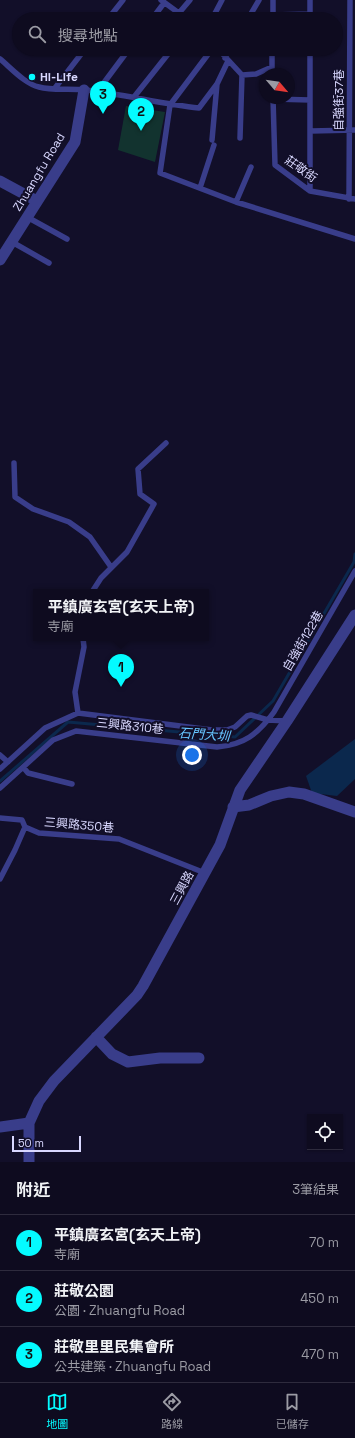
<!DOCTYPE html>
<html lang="zh-TW">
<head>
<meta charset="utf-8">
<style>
  :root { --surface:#0e0b1f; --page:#171428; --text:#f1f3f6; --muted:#9b9ba4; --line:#2e2b3d; --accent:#04fbff }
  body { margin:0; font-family:"Space Grotesk","Noto Sans TC",sans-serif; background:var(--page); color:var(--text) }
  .controls { position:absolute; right:12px; bottom:12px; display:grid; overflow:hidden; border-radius:0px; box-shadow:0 1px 3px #0004 }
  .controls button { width:36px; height:36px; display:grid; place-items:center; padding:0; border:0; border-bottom:1px solid var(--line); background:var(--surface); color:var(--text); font:20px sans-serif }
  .compass { position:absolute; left:259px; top:68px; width:36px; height:36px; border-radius:50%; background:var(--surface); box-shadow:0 1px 3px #0004; rotate:119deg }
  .scale { position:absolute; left:12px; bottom:10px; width:69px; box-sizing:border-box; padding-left:4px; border:2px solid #d9d8ff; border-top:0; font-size:11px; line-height:14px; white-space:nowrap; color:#d9d8ff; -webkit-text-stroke:3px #120f29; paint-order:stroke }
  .you { position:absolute; left:192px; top:755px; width:14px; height:14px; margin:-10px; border:3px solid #fff; border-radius:50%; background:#1a73e8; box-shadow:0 0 0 6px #1a73e833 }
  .badge { display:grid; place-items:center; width:26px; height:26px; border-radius:50%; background:var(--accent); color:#111; font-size:13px; font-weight:700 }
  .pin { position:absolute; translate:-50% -33px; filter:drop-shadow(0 1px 2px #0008) }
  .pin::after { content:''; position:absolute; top:21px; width:14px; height:12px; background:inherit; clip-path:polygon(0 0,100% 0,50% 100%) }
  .popup { position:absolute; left:33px; top:589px; width:176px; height:52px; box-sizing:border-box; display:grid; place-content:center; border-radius:0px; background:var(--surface); filter:drop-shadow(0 1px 3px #0005); font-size:13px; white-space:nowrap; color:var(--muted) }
  .popup b { font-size:15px; color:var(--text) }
  .popup::after { content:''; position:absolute; left:50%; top:100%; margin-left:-8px; border:8px solid transparent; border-top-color:var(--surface) }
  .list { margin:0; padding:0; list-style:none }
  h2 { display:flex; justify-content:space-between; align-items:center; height:52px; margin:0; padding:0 16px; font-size:17px }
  h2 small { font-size:13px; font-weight:400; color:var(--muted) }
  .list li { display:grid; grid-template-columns:26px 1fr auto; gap:12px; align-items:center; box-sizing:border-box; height:56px; padding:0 16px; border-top:1px solid var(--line) }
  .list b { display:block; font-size:15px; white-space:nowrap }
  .list p { margin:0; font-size:13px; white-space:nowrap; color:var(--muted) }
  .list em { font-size:13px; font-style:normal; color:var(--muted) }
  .icon { flex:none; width:22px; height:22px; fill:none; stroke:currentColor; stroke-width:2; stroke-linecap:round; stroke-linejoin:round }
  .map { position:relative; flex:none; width:355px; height:1162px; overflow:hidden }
  .search { position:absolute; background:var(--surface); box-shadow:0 1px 3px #0004; left:12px; right:12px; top:12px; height:44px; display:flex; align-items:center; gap:10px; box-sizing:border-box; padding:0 14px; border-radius:22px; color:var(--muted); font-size:15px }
  .sheet { height:220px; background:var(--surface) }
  nav { display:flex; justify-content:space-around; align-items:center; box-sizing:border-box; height:56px; border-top:1px solid var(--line); background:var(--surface); font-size:11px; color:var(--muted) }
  nav a { display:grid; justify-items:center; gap:2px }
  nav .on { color:var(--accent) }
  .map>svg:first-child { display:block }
  .green { fill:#12332f }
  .water { fill:#0b284d }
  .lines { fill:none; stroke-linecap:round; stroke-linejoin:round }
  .stream { stroke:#0b284d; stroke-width:3 }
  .lane { stroke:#393d8a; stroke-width:5.5 }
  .street { stroke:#393d8a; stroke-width:11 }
  .poi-dot { fill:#04fbff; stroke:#120f29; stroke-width:1.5 }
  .labels { text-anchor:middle; stroke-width:4; stroke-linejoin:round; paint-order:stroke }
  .poi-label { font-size:12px; font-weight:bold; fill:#d9d8ff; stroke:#120f29; text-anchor:start }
  .street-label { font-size:12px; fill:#d9d8ff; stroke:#120f29 }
  .water-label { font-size:13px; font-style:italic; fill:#66c5ff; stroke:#120f29 }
</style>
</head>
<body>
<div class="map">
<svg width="355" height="1162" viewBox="0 0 355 1162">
  <rect width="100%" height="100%" fill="#120f29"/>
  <path class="green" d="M126 106 165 112 155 162 118 150Z"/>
  <path class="water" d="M355 739V779L337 796 312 793 306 776Z"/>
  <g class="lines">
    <path class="stream" d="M0 781 68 722 235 737 273 701 354 562 355 554"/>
    <path class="lane" d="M161 0 187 19
      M273 0V19
      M310 0V19
      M179 13 190 0
      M273 15 310 14
      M108 19 123 0
      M152 19 164 3
      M212 19 222 0
      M248 19 259 0
      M212 49 170 105 160 173 236 202 355 239
      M218 49 242 75 256 74 272 67
      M310 49V191
      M225 58 230 49
      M0 59C11 68 25 84 39 87 53 91 70 88 85 90 123 94 161 104 199 108L217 84 228 61
      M272 74V49
      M55 88 85 49
      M97 92 129 49
      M134 97 172 49
      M273 98 275 165 310 191 355 199
      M273 99 310 100
      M311 131 355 130
      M240 138 242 75
      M212 140 217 84
      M200 188 214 145
      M349 199 350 0
      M236 202 251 167
      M27 217 67 239
      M12 242 49 263
      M14 463 15 497 33 509 69 522 90 537 111 567
      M92 592 101 578 127 552 154 504 140 494 138 469 166 443
      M78 713 75 692 84 647 83 638
      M0 755 8 762
      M23 767 28 773 72 784
      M0 769 45 728 78 713 212 730H227L235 727 247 716 251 715 268 720 287 721
      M0 788 53 740 76 731 217 747C244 745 258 734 274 712L355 571
      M0 818 22 820 25 827 39 833 119 839 205 873
      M0 879 15 850 25 827"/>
    <path class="street" d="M0 181 37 201
      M0 260 75 142 84 90
      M233 807 249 805 271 796 289 792 304 794 355 812
      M96 1037 112 1054 128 1062 160 1058H199
      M0 1127 29 1123
      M29 1162V1123L39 1101 54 1081 137 995 143 986 220 845 240 790 287 721 355 615"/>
  </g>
  <circle class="poi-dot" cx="32" cy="77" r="4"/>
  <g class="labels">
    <g class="poi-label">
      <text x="40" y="81">Hi-Life</text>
    </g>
    <g class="street-label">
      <text transform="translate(339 100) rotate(-90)" y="4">自強街37巷</text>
      <text transform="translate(301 169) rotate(35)" y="4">莊敬街</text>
      <text transform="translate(39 172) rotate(-59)" y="4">Zhuangfu Road</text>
      <text transform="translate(303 641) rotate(-60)" y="4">自強街122巷</text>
      <text transform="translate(130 726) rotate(6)" y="4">三興路310巷</text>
      <text transform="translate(79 825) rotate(5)" y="4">三興路350巷</text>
      <text transform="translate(182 888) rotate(-62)" y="4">三興路</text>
    </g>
    <g class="water-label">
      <text transform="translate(204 734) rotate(4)" y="5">石門大圳</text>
    </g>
  </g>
</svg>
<div class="controls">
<button><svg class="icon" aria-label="locate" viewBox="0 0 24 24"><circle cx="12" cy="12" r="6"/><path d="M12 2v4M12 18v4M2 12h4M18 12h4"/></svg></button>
</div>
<svg class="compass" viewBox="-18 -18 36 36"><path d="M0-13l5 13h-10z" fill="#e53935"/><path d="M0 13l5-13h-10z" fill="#9b9ba4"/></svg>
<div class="scale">50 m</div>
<div class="you"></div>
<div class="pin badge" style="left:121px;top:687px">1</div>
<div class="popup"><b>平鎮廣玄宮(玄天上帝)</b>寺廟</div>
<div class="pin badge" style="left:141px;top:131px">2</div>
<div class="pin badge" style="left:103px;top:114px">3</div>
<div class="search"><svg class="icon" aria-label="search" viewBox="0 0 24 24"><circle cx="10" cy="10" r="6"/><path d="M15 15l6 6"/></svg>搜尋地點</div>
</div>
<section class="sheet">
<h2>附近<small>3筆結果</small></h2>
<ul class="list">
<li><span class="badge">1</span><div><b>平鎮廣玄宮(玄天上帝)</b><p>寺廟</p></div><em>70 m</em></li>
<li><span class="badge">2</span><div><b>莊敬公園</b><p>公園 · Zhuangfu Road</p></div><em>450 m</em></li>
<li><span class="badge">3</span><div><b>莊敬里里民集會所</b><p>公共建築 · Zhuangfu Road</p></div><em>470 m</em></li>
</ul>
</section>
<nav>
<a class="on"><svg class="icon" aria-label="map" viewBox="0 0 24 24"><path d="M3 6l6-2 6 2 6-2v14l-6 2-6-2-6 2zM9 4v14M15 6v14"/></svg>地圖</a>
<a><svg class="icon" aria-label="directions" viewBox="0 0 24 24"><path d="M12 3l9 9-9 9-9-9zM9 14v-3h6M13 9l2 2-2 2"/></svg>路線</a>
<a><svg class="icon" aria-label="saved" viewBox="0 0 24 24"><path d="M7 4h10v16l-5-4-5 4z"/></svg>已儲存</a>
</nav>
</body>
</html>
